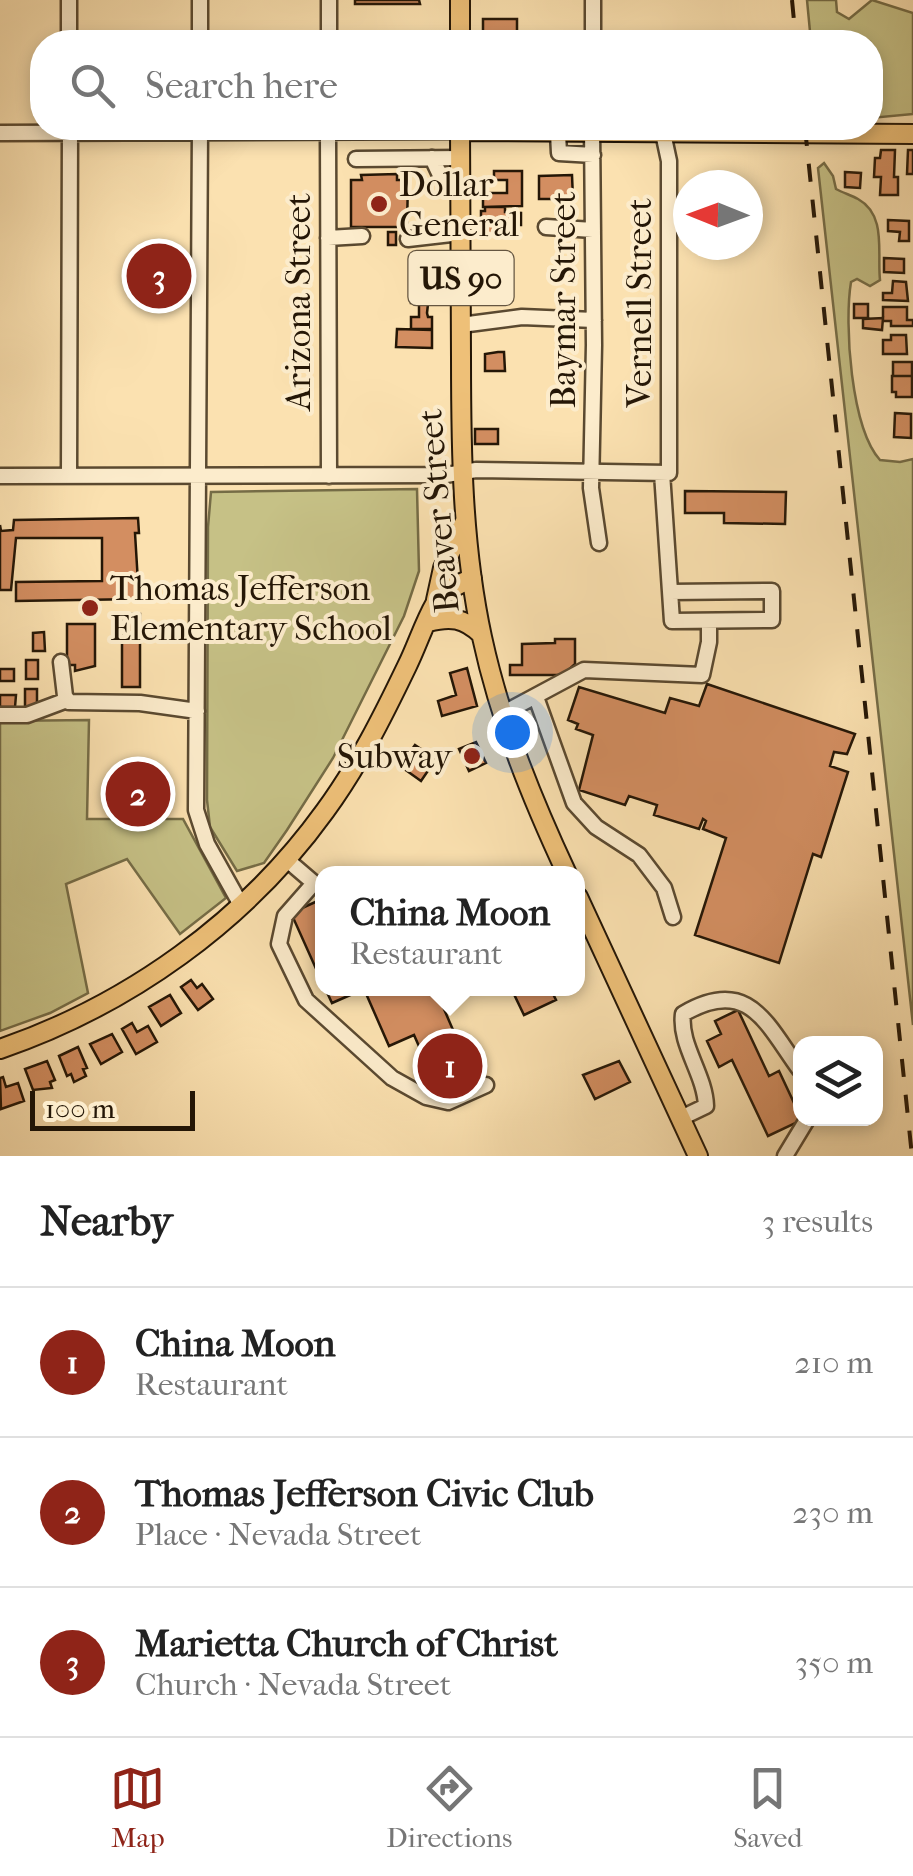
<!DOCTYPE html>
<html lang="en">
<head>
<meta charset="utf-8">
<style>
  :root { --surface:#fff; --page:#f6f6f6; --text:#222; --muted:#767676; --line:#e0e0e0; --accent:#8f2418 }
  body { margin:0; font-family:"IM FELL French Canon",serif; background:var(--page); color:var(--text) }
  .controls { position:absolute; right:30px; bottom:30px; display:grid; overflow:hidden; border-radius:20px; box-shadow:0 5px 15px #0003 }
  .controls button { width:90px; height:90px; display:grid; place-items:center; padding:0; border:0; border-bottom:2px solid var(--line); background:var(--surface); color:var(--text); font:50px sans-serif }
  .compass { position:absolute; left:673px; top:170px; width:90px; height:90px; border-radius:50%; background:var(--surface); box-shadow:0 5px 15px #0003; rotate:271deg }
  .scale { position:absolute; left:30px; bottom:25px; width:165px; box-sizing:border-box; padding-left:10px; border:5px solid #241606; border-top:0; font-size:28px; line-height:35px; white-space:nowrap; color:#241606; -webkit-text-stroke:8px #fceccc; paint-order:stroke }
  .you { position:absolute; left:512px; top:732px; width:35px; height:35px; margin:-25px; border:8px solid #fff; border-radius:50%; background:#1a73e8; box-shadow:0 0 0 15px #1a73e833 }
  .badge { display:grid; place-items:center; width:65px; height:65px; border-radius:50%; background:var(--accent); color:#fff; font-size:32px; font-weight:700 }
  .pin { position:absolute; translate:-50% -50%; border:5px solid #fff; box-shadow:0 2px 10px #0006 }
  .popup { position:absolute; left:315px; top:866px; width:270px; height:130px; box-sizing:border-box; display:grid; place-content:center; border-radius:20px; background:var(--surface); filter:drop-shadow(0 2px 8px #0005); font-size:32px; white-space:nowrap; color:var(--muted) }
  .popup b { font-size:38px; color:var(--text) }
  .popup::after { content:''; position:absolute; left:50%; top:100%; margin-left:-20px; border:20px solid transparent; border-top-color:var(--surface) }
  .list { margin:0; padding:0; list-style:none }
  h2 { display:flex; justify-content:space-between; align-items:center; height:130px; margin:0; padding:0 40px; font-size:42px }
  h2 small { font-size:32px; font-weight:400; color:var(--muted) }
  .list li { display:grid; grid-template-columns:65px 1fr auto; gap:30px; align-items:center; box-sizing:border-box; height:150px; padding:0 40px; border-top:2px solid var(--line) }
  .list b { display:block; font-size:38px; white-space:nowrap }
  .list p { margin:0; font-size:32px; white-space:nowrap; color:var(--muted) }
  .list em { font-size:32px; font-style:normal; color:var(--muted) }
  .icon { flex:none; width:55px; height:55px; fill:none; stroke:currentColor; stroke-width:2; stroke-linecap:round; stroke-linejoin:round }
  .map { position:relative; flex:none; width:913px; height:1156px; overflow:hidden }
  .search { position:absolute; background:var(--surface); box-shadow:0 5px 15px #0003; left:30px; right:30px; top:30px; height:110px; display:flex; align-items:center; gap:25px; box-sizing:border-box; padding:0 35px; border-radius:40px; color:var(--muted); font-size:38px }
  .sheet { height:580px; background:var(--surface) }
  nav { display:flex; justify-content:space-around; align-items:center; box-sizing:border-box; height:140px; border-top:2px solid var(--line); background:var(--surface); font-size:28px; color:var(--muted) }
  nav a { display:grid; justify-items:center; gap:5px }
  nav .on { color:var(--accent) }
  .map>svg:first-child { display:block }
  .green { fill:#c6c186; stroke:#756c46; stroke-width:2.5 }
  .building { fill:#d38e61; stroke:#241606; stroke-width:2.5 }
  .lines { fill:none; stroke-linecap:round; stroke-linejoin:round }
  .minor-casing { stroke:#5a4930; stroke-width:19 }
  .major-casing { stroke:#241606; stroke-width:22 }
  .minor { stroke:#fceccc; stroke-width:14 }
  .major { stroke:#eec078; stroke-width:18 }
  .rail { stroke:#241606; stroke-width:4; stroke-dasharray:18 18; stroke-linecap:butt }
  .poi-dot { fill:#8f2418; stroke:#fceccc; stroke-width:4 }
  .labels { text-anchor:middle; stroke-width:8; stroke-linejoin:round; paint-order:stroke }
  .shield { fill:#fceccc; stroke:#655641; stroke-width:2.5 }
  .shield-label { font-size:32px; font-weight:bold; fill:#241606 }
  .poi-label { font-size:35px; fill:#241606; stroke:#fceccc; text-anchor:start }
  .street-label { font-size:35px; fill:#241606; stroke:#fceccc }
</style>
</head>
<body>
<div class="map">
<svg width="913" height="1156" viewBox="0 0 913 1156">
  <rect width="100%" height="100%" fill="#fbe1b0"/>
  <filter id="stains"><feTurbulence type="fractalNoise" baseFrequency=".002" numOctaves="4"/><feColorMatrix values="0 0 0 0 .2 0 0 0 0 .09 0 0 0 0 .02 0 0 0 .5 -.17"/></filter>
  <radialGradient id="worn" r=".72"><stop offset=".6" stop-color="#630" stop-opacity="0"/><stop offset="1" stop-color="#630" stop-opacity=".3"/></radialGradient>
  <path class="green" d="M807 0H836L837 12 849 19 872 0 913 13V114L871 118 870 42H811Z
    M824 163 833 176 836 189C843 193 851 195 858 199 887 215 877 253 880 280L870 286 857 279 851 282C844 324 851 428 880 460L900 462 913 459V1025L818 168Z
    M417 489 419 571 404 616 333 758 287 830 264 863 237 871 210 827 207 800 208 527 211 492Z
    M89 720 87 819H183L226 898 180 934 127 859 66 884 88 993 50 1013 0 1031V721Z"/>
  <path class="building" d="M355 0H419L420 4H355Z
    M483 19H517V37H508V41L526 42H493V37H483Z
    M881 150H895L894 177H898V195H880L881 177H874L875 158H880Z
    M908 150H913V174H907Z
    M494 171H522V206L483 207V193H507V180H494Z
    M845 172 861 173 860 188 845 187Z
    M397 174V180H408L407 227H351V180H362L361 175Z
    M572 175 573 199H539V176Z
    M485 207H505V212L521 213V225H508V235H481V211H485Z
    M888 220 909 221V241H899L900 232 888 231Z
    M388 232H396V245H388Z
    M884 258 904 259V273L884 272Z
    M893 281 906 282 908 301 883 300V293H892Z
    M411 292H433V304H428L427 313 428 317H432V329H411V317H419V303H411Z
    M854 304H868V318H854Z
    M883 307H907V320H913V326H891V321H883Z
    M883 318 882 330 863 328V319Z
    M397 329 432 330V348L396 347Z
    M891 335H906L907 354H883V340H891Z
    M498 352H504L505 371H485V354Z
    M893 362H912V376H893Z
    M892 376H912V397H896V392H892Z
    M895 413 911 414V438L894 437Z
    M475 429H498V444H475Z
    M685 491 786 492 785 524 724 523V513H685Z
    M138 518 139 533H135L139 599 16 601V582L102 581V538H16L11 590H0V525L1 531 13 530 14 520Z
    M122 614H140V687H122Z
    M67 624H95V666L75 671V665H67Z
    M44 632 45 651H33V633Z
    M555 639H575V664L563 675H510V665H522V644L555 643Z
    M26 660H38V679H26Z
    M467 668 477 706 442 716 438 701 456 695 450 673Z
    M0 669H14V681H0Z
    M707 684 855 734 847 754 834 752 830 766 848 772 821 857 813 854 779 963 695 935 726 838 703 829 706 821 703 819 699 829 654 815 657 805 629 796 625 805 579 790 593 735 576 729 578 724 568 720 579 687 665 713 670 698 699 706Z
    M25 689H37V707H25Z
    M0 695H16L15 707H0Z
    M476 742 486 763 469 771 459 749Z
    M415 745 436 759 421 781 400 766Z
    M131 771H147L145 818 130 817Z
    M322 899V982L291 913Z
    M191 980 197 988 202 984 213 999 198 1010 181 987Z
    M325 988H435L474 1079 440 1094 414 1035 389 1046 364 989 332 1003Z
    M511 988H550L556 1000 524 1015Z
    M170 995 181 1013 161 1026 149 1007Z
    M738 1010 769 1076 779 1071 802 1120 768 1136 732 1060 719 1067 707 1041 721 1034 715 1021Z
    M132 1023 137 1032 148 1026 157 1042 136 1054 122 1029Z
    M112 1034 122 1052 101 1064 90 1044Z
    M78 1047 87 1068 83 1069 86 1076 74 1082 71 1074 67 1076 59 1056Z
    M47 1061 55 1080 50 1082 52 1088 33 1090 25 1069Z
    M619 1061 630 1082 595 1099 583 1075Z
    M3 1077 6 1087 18 1083 24 1101 1 1109 0 1078Z"/>
  <g class="lines">
    <defs>
      <path id="minor" d="M69 0V42
        M200 0V42
        M329 42V0
        M593 42V0
        M200 128 196 810 207 844 241 905
        M328 128 329 476
        M592 128 594 345 591 488 599 543
        M0 133 460 131
        M558 133 559 153 593 155
        M432 158 440 175 460 174
        M356 159 460 158
        M546 227 593 230
        M328 238 362 236
        M408 239 460 233
        M461 325 522 317 594 320
        M662 473 672 621 772 620V591L670 592
        M0 476 446 475 476 470 669 473V161L663 133
        M69 476 70 128
        M61 662 65 696 69 702 140 703 197 711
        M536 697 574 803 596 827 639 855 664 888 673 917
        M502 714 584 670 702 675 709 642V621
        M0 715H27L67 700
        M286 859 314 883 285 916 279 944 306 1000 392 1078 426 1097 448 1102 486 1085
        M681 1118 706 1106C705 1074 679 1045 683 1014 749 975 767 1025 800 1070
        M785 1156 808 1118"/>
      <path id="major" d="M460 0V42
        M460 128C460 204 461 280 461 356 461 451 462 544 482 637 500 720 531 797 567 874
        M460 131 913 134
        M436 600 443 568 465 521
        M428 622C451 616 464 618 481 634
        M578 897 698 1156
        M0 1049C128 1005 245 922 325 811 358 766 383 716 407 666 417 646 424 623 435 604 444 590 458 585 472 578"/>
    </defs>
    <use href="#minor" class="minor-casing"/>
    <use href="#major" class="major-casing"/>
    <use href="#minor" class="minor"/>
    <use href="#major" class="major"/>
    <path class="rail" d="M792 0 796 42
      M805 128 912 1156"/>
  </g>
  <g class="poi-dot">
    <circle cx="379" cy="204" r="10"/>
    <circle cx="90" cy="608" r="10"/>
    <circle cx="472" cy="756" r="10"/>
  </g>
  <g class="labels">
    <rect class="shield" x="408.5" y="251" width="105" height="54" rx="8"/>
    <g class="shield-label">
      <text x="461" y="289">US 90</text>
    </g>
    <g class="poi-label">
      <text x="399" y="196">Dollar<tspan x="399" dy="40">General</tspan></text>
      <text x="110" y="600">Thomas Jefferson<tspan x="110" dy="40">Elementary School</tspan></text>
      <text x="452" y="768" text-anchor="end">Subway</text>
    </g>
    <g class="street-label">
      <text transform="translate(563 300) rotate(-90)" y="12">Baymar Street</text>
      <text transform="translate(298 302) rotate(-90)" y="12">Arizona Street</text>
      <text transform="translate(639 303) rotate(-90)" y="12">Vernell Street</text>
      <text transform="translate(438 511) rotate(-95)" y="12">Beaver Street</text>
    </g>
  </g>
  <rect width="100%" height="100%" filter="url(#stains)"/>
  <rect width="100%" height="100%" fill="url(#worn)"/>
</svg>
<div class="controls">
<button><svg class="icon" aria-label="layers" viewBox="0 0 24 24"><path d="M12 4l9 5-9 5-9-5zM3 14l9 5 9-5"/></svg></button>
</div>
<svg class="compass" viewBox="-18 -18 36 36"><path d="M0-13l5 13h-10z" fill="#e53935"/><path d="M0 13l5-13h-10z" fill="#767676"/></svg>
<div class="scale">100 m</div>
<div class="you"></div>
<div class="pin badge" style="left:450px;top:1066px">1</div>
<div class="popup"><b>China Moon</b>Restaurant</div>
<div class="pin badge" style="left:138px;top:794px">2</div>
<div class="pin badge" style="left:159px;top:276px">3</div>
<div class="search"><svg class="icon" aria-label="search" viewBox="0 0 24 24"><circle cx="10" cy="10" r="6"/><path d="M15 15l6 6"/></svg>Search here</div>
</div>
<section class="sheet">
<h2>Nearby<small>3 results</small></h2>
<ul class="list">
<li><span class="badge">1</span><div><b>China Moon</b><p>Restaurant</p></div><em>210 m</em></li>
<li><span class="badge">2</span><div><b>Thomas Jefferson Civic Club</b><p>Place · Nevada Street</p></div><em>230 m</em></li>
<li><span class="badge">3</span><div><b>Marietta Church of Christ</b><p>Church · Nevada Street</p></div><em>350 m</em></li>
</ul>
</section>
<nav>
<a class="on"><svg class="icon" aria-label="map" viewBox="0 0 24 24"><path d="M3 6l6-2 6 2 6-2v14l-6 2-6-2-6 2zM9 4v14M15 6v14"/></svg>Map</a>
<a><svg class="icon" aria-label="directions" viewBox="0 0 24 24"><path d="M12 3l9 9-9 9-9-9zM9 14v-3h6M13 9l2 2-2 2"/></svg>Directions</a>
<a><svg class="icon" aria-label="saved" viewBox="0 0 24 24"><path d="M7 4h10v16l-5-4-5 4z"/></svg>Saved</a>
</nav>
</body>
</html>
